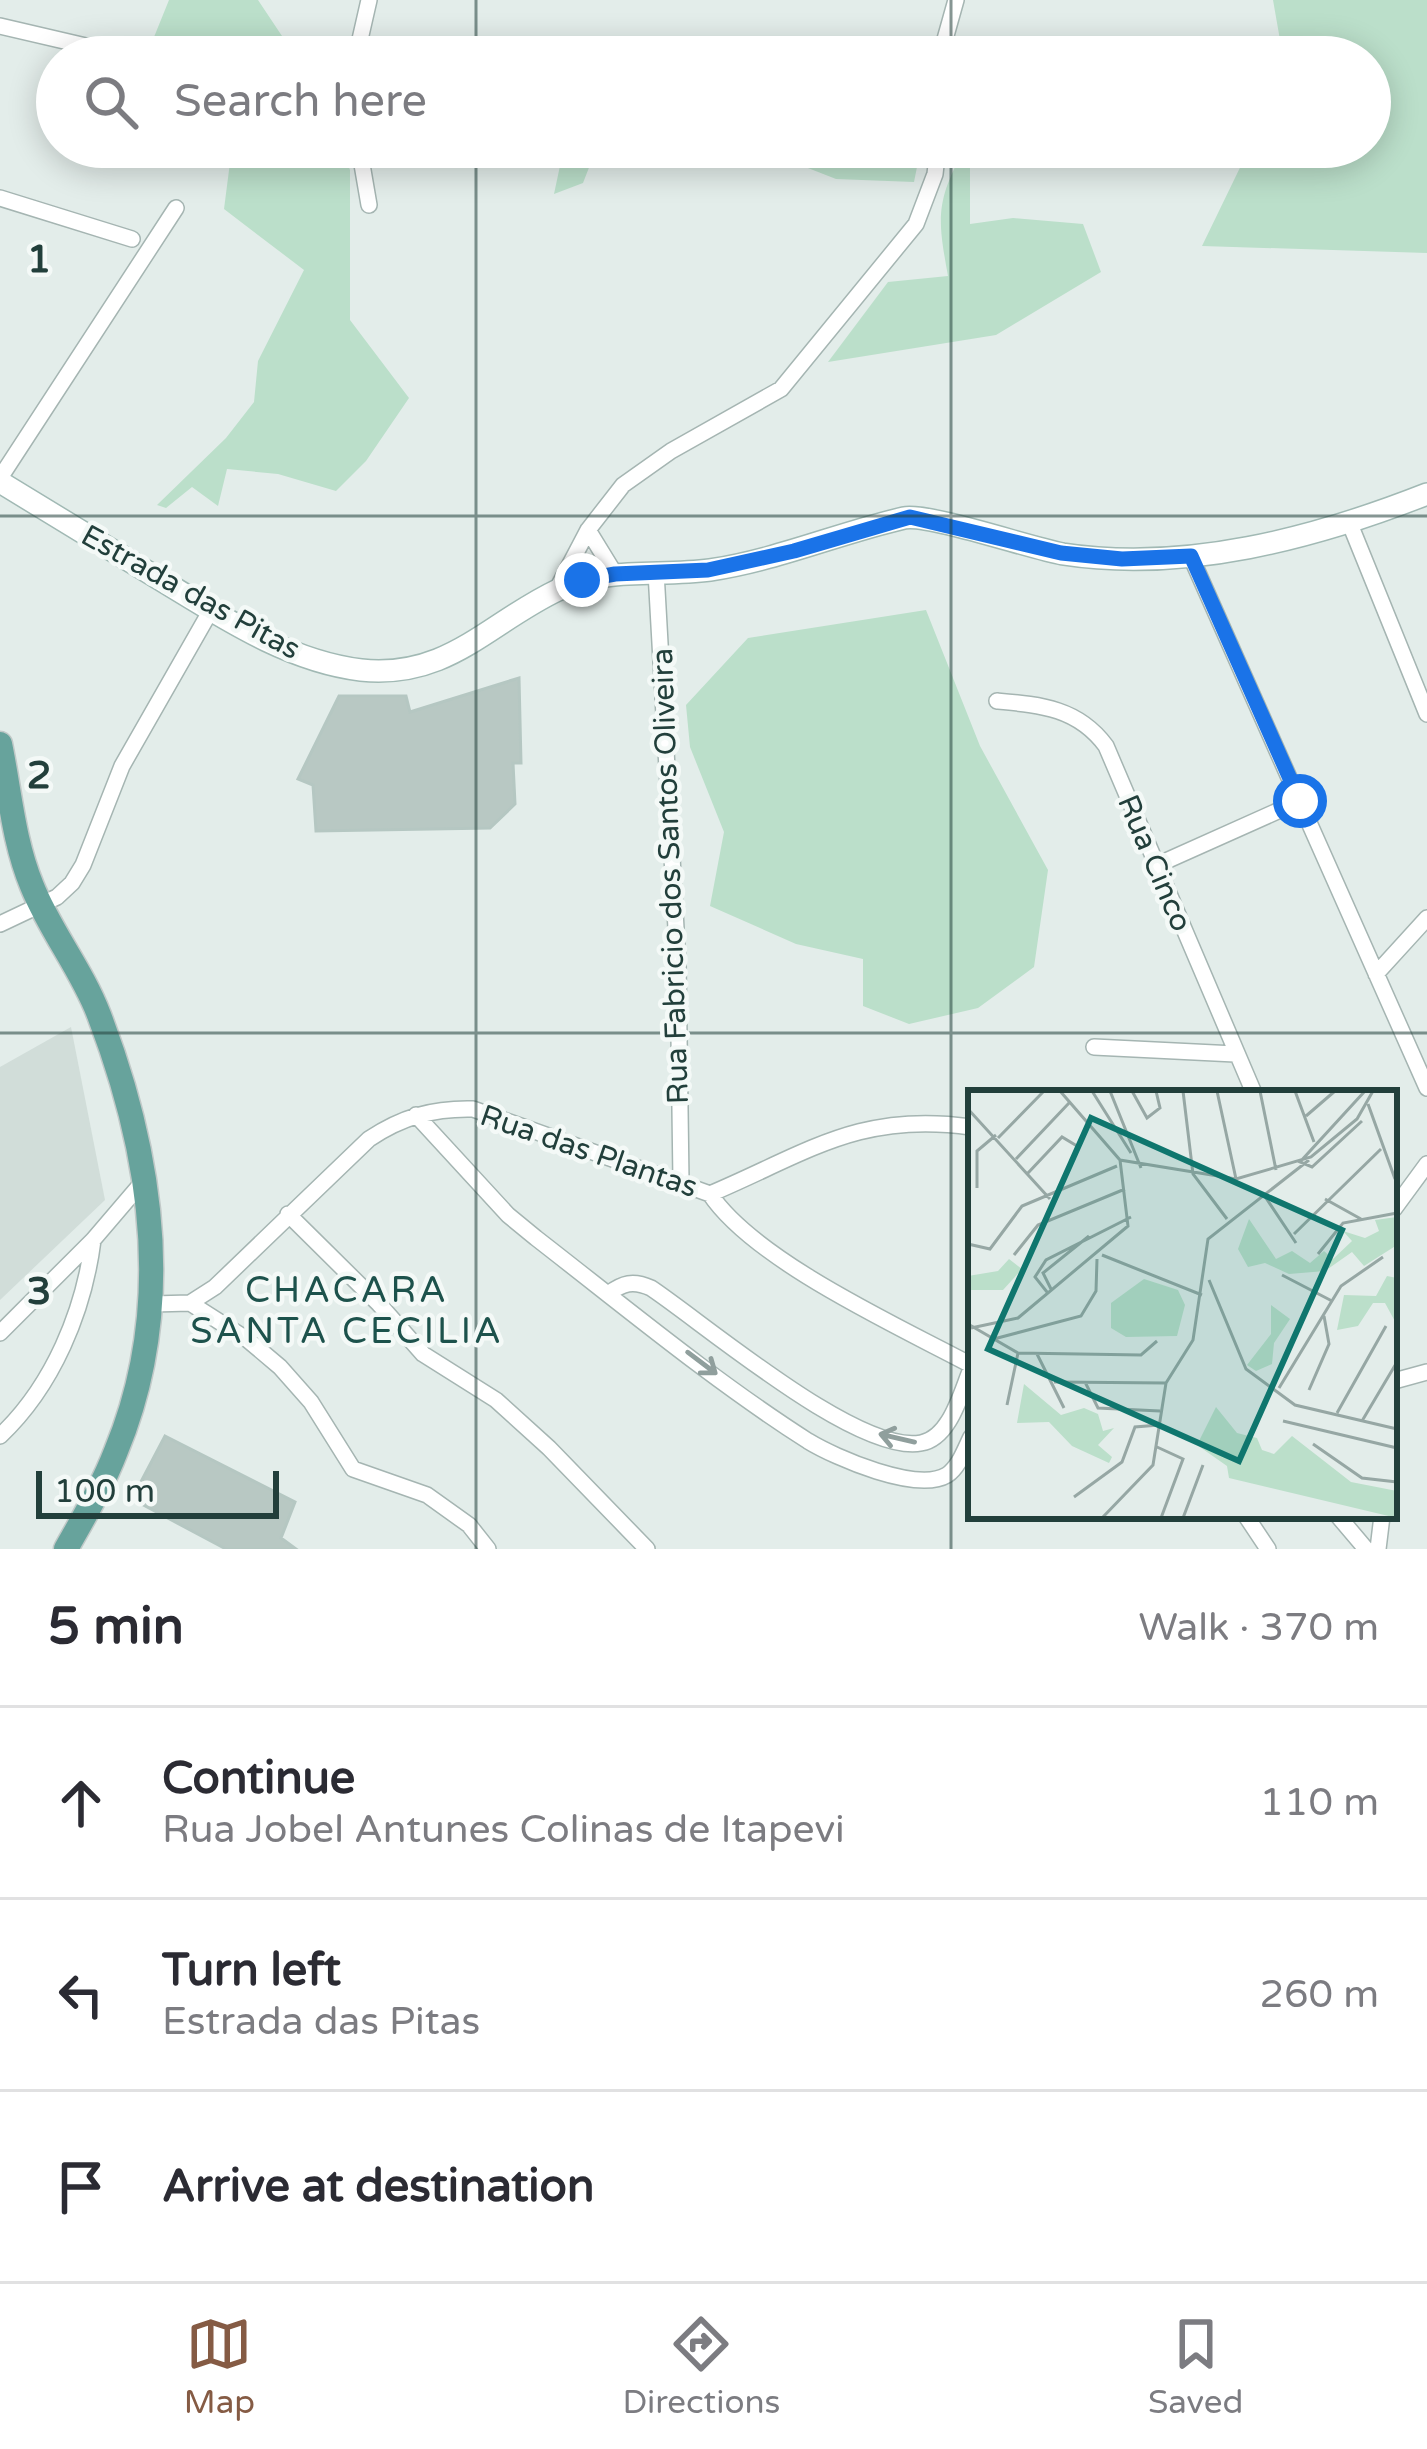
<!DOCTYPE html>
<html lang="en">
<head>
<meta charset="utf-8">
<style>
  :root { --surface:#fff; --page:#f7f7f7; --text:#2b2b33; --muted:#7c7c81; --line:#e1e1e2; --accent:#855b44 }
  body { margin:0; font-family:"Varela Round",sans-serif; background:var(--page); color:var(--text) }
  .scale { position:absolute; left:36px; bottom:30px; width:243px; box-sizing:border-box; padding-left:12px; border:6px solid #223f3b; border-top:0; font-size:33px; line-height:42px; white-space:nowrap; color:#223f3b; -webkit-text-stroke:9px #f4f9f7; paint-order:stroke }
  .stop { position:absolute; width:36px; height:36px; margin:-27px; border:9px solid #1a73e8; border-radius:50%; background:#fff }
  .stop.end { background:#1a73e8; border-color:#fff; box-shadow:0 3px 12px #0008 }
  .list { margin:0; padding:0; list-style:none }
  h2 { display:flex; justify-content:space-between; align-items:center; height:156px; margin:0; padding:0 48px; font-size:51px }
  h2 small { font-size:39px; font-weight:400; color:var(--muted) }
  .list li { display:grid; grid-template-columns:78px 1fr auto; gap:36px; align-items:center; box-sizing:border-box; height:192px; padding:0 48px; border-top:3px solid var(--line) }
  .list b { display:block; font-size:45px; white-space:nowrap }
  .list p { margin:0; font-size:39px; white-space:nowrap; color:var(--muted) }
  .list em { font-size:39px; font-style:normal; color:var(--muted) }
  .icon { flex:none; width:66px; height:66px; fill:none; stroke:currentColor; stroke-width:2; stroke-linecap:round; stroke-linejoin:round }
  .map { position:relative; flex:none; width:1427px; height:1549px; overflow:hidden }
  .search { position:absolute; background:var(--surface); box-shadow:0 6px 30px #0003; left:36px; right:36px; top:36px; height:132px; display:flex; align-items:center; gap:30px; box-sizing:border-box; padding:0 42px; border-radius:66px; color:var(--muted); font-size:45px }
  .sheet { height:732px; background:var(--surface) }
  nav { display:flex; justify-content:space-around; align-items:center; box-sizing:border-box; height:168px; border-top:3px solid var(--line); background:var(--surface); font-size:33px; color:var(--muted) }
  nav a { display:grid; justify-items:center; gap:6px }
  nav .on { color:var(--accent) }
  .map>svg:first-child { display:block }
  .built { fill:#d1ddd9 }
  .green { fill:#bbdfca }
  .building { fill:#b8c8c3; stroke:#b5c7c2; stroke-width:3 }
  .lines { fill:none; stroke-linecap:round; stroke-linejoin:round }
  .street-casing { stroke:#a5b5b2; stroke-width:18 }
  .secondary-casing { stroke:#a1b9b4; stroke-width:24 }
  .primary-casing { stroke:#c1c9c8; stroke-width:27 }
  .street { stroke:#fff; stroke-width:15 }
  .secondary { stroke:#fff; stroke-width:21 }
  .primary { stroke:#67a39c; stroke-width:24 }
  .oneway { stroke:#909f9d }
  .route { stroke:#1a73e8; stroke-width:15 }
  .grid { fill:none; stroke:#223f3b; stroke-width:3; stroke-opacity:0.55 }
  .labels { text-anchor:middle; stroke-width:9; stroke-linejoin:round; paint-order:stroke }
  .street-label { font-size:30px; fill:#223f3b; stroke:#f4f9f7 }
  .quarter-label { font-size:36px; letter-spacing:3px; fill:#1d524c; stroke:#f4f9f7 }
  .inset-road { fill:none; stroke:#96a7a4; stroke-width:3 }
  .view { fill:#0f766e; fill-opacity:0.15; stroke:#0f766e; stroke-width:6 }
  .inset-edge { fill:none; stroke:#223f3b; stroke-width:6 }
  .grid-label { font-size:39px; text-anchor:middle; font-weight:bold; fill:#223f3b; stroke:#f4f9f7; stroke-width:9; stroke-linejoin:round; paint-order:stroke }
</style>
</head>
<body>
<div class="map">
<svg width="1427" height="1549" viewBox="0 0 1427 1549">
  <rect width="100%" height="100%" fill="#e3edea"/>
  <path class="built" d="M71 1027 105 1200 0 1300V1067Z"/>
  <path class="green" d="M169 0H258L296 57H222L152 42Z
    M1273 0H1427V253L1202 246 1250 147H1370V57H1283Z
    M232 147H341L350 170V320L409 398 366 461 336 491 278 474 227 469 218 506 192 487 166 508 157 505 226 438 254 402 258 361 304 270 224 209Z
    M564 147H597L583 183 554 194Z
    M754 147H921L914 182 836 179Z
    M965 147H970V224L1013 218 1083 224 1101 272 996 335 828 362 888 282 948 276C937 216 936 202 965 147Z
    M926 610 980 746 1048 870 1034 967 978 1008 909 1024 863 1006V959L796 944 710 906 724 832 690 747 686 705 748 638Z"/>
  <path class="building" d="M519 678 521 763H513L515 804 490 828 316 831 313 785 298 779 339 696H406L410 712Z
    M165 1436 295 1502 281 1538 296 1549H226L132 1499Z"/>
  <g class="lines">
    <defs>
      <path id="street" d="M0 26 133 57
        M356 57 369 0
        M940 57 956 0
        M359 147 369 205
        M0 198 132 239
        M0 478 176 208
        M1350 524 1427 714
        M588 530 615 574
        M1191 557 1427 1088
        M656 572 678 964 681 1181
        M556 591 588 530 623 485 671 451 781 389 916 224 935 174 938 147
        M997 701C1041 705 1078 708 1106 746L1254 1093
        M1157 865 1300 801
        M0 924 57 897 72 883 83 865 122 766 211 610
        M1376 974 1427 918
        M1094 1047 1235 1054
        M416 1115 508 1215 536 1238C625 1307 714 1381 808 1441 836 1458 917 1493 947 1475 959 1467 965 1449 971 1437
        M710 1194C807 1153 860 1111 971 1127
        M1394 1209 1427 1164
        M288 1214 379 1304 423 1354 496 1400 549 1448 647 1549
        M608 1294C623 1283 633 1280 651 1288 705 1324 858 1455 921 1443 950 1438 961 1393 971 1369
        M190 1303 248 1340 280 1367 311 1402 353 1469 427 1495 469 1525 488 1549
        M153 1304 190 1303 215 1287 369 1139C402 1117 433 1108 473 1109L710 1194C755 1261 898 1326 971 1365
        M0 1333 93 1240 146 1178
        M1394 1381 1427 1372
        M0 1436C53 1386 84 1311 93 1240
        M1246 1516 1268 1549
        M1338 1516 1366 1549
        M1378 1549 1382 1516"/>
      <path id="secondary" d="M0 482C52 514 104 545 156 577 219 615 286 661 361 670 448 679 488 623 558 590 607 566 659 577 710 570 777 560 839 533 904 518 928 513 1030 548 1063 554 1185 573 1315 538 1427 494"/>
      <path id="primary" d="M0 744C10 792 13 840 32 886 50 931 82 970 99 1015 153 1156 175 1309 116 1451 103 1485 84 1517 66 1549"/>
    </defs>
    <use href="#street" class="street-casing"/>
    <use href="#secondary" class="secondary-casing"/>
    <use href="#primary" class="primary-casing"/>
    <use href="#street" class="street"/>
    <use href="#secondary" class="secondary"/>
    <use href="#primary" class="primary"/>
  </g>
  <defs><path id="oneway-shaft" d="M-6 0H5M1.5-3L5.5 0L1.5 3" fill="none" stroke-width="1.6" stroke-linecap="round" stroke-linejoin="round" transform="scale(3)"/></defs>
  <g class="oneway">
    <use href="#oneway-shaft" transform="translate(702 1363) rotate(37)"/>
    <use href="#oneway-shaft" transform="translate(897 1438) rotate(-167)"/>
  </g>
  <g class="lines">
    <path class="route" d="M582 580 615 574 708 570 794 551 910 517 1061 553 1122 559 1191 556 1300 801"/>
  </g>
  <path class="grid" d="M476 0V57M951 0V57M476 147V1549M951 147V1549M0 516H1427M0 1033H1427"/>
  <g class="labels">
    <g class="street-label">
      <text transform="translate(191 592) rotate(29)" y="10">Estrada das Pitas</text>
      <text transform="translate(1155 863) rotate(67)" y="10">Rua Cinco</text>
      <text transform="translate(670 876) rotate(-92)" y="10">Rua Fabricio dos Santos Oliveira</text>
      <text transform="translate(589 1151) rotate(19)" y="10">Rua das Plantas</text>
    </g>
    <g class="quarter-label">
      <text x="347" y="1302">CHACARA<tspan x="347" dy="41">SANTA CECILIA</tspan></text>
    </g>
  </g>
  <g transform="translate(968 1090)">
    <rect width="429" height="429" fill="#e3edea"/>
    <path d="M429 127V155L396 176 384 162 357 181 321 184 297 173 280 177 270 159 281 129 308 169 324 161 342 173 356 161 365 169 384 151 375 141 397 148 411 141 407 130ZM41 169 54 179 35 200H0V186L30 181ZM419 186 429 188V235L417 213H405L390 236 369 240 376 205 408 206ZM176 189 210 200 217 215 209 246 158 247 143 238V213ZM303 215 322 229 306 253 304 274 288 281 279 275 303 244ZM56 294 93 325 116 318 130 324 135 341 146 338 130 355 144 367 141 373 104 356 81 332 49 333ZM248 317 269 343 289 348 294 360 306 364 324 346 383 392 429 401V428L261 388 259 376 229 355Z" fill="#bbdfca"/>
    <path class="inset-road" d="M92 1 152 70 268 89 343 67 389 29 405 1M124 1 163 63M142 1 173 78M164 1 179 28 192 18 188 1M215 1 225 84 259 129M249 1 268 89M292 1 308 80M327 1 346 52M400 14 427 89M0 19 82 109M338 26 367 1M394 31 344 77 332 72 397 1M30 48 76 1M48 69 101 13M60 83 94 47 109 56M9 98V61L28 45M296 105 328 153M357 109 393 129M326 144 413 59M0 154 22 159 54 116 149 76M350 164 375 133 429 123M46 165 70 135 157 99M134 165 234 205M314 185 364 211M241 190 278 279 327 315 429 339M83 199 75 183 121 146M79 202 67 187 78 170 163 127M0 234 50 263 173 265 189 251M3 238 50 228 160 136 152 70M22 250 113 226 128 201 129 169M69 264 96 318M86 292 198 293M117 292 130 318 192 321M311 298 373 196 415 167M341 300 361 254 356 226M39 315 50 263M369 323 418 236M315 331 429 358M394 331 429 272M345 354 394 388 429 392M189 357 215 369 193 428M106 407 154 372 167 337 191 335M134 428 185 375 198 293 225 250 240 149 341 70M215 428 235 375"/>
    <path class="view" d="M123 28 374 140 271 371 20 259Z"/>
    <rect width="429" height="429" class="inset-edge"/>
  </g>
  <g class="grid-label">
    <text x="39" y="272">1</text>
    <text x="39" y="788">2</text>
    <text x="39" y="1304">3</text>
  </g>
</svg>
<div class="scale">100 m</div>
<div class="stop" style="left:1300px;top:801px"></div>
<div class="stop end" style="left:582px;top:580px"></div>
<div class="search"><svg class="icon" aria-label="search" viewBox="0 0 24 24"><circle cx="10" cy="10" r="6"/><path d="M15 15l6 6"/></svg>Search here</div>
</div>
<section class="sheet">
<h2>5 min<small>Walk · 370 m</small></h2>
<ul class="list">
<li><svg class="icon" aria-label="ahead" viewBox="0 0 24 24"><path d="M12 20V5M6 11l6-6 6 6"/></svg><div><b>Continue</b><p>Rua Jobel Antunes Colinas de Itapevi</p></div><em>110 m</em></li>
<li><svg class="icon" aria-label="left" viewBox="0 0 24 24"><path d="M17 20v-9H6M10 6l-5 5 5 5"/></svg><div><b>Turn left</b><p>Estrada das Pitas</p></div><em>260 m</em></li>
<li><svg class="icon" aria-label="arrive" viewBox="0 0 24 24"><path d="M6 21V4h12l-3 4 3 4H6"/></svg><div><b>Arrive at destination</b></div></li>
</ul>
</section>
<nav>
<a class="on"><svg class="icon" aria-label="map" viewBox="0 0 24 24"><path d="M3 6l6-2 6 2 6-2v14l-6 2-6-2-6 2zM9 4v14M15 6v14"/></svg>Map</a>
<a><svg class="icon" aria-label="directions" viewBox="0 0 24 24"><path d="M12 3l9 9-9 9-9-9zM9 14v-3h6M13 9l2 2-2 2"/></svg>Directions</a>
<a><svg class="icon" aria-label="saved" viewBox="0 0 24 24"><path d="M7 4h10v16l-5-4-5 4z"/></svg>Saved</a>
</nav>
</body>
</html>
